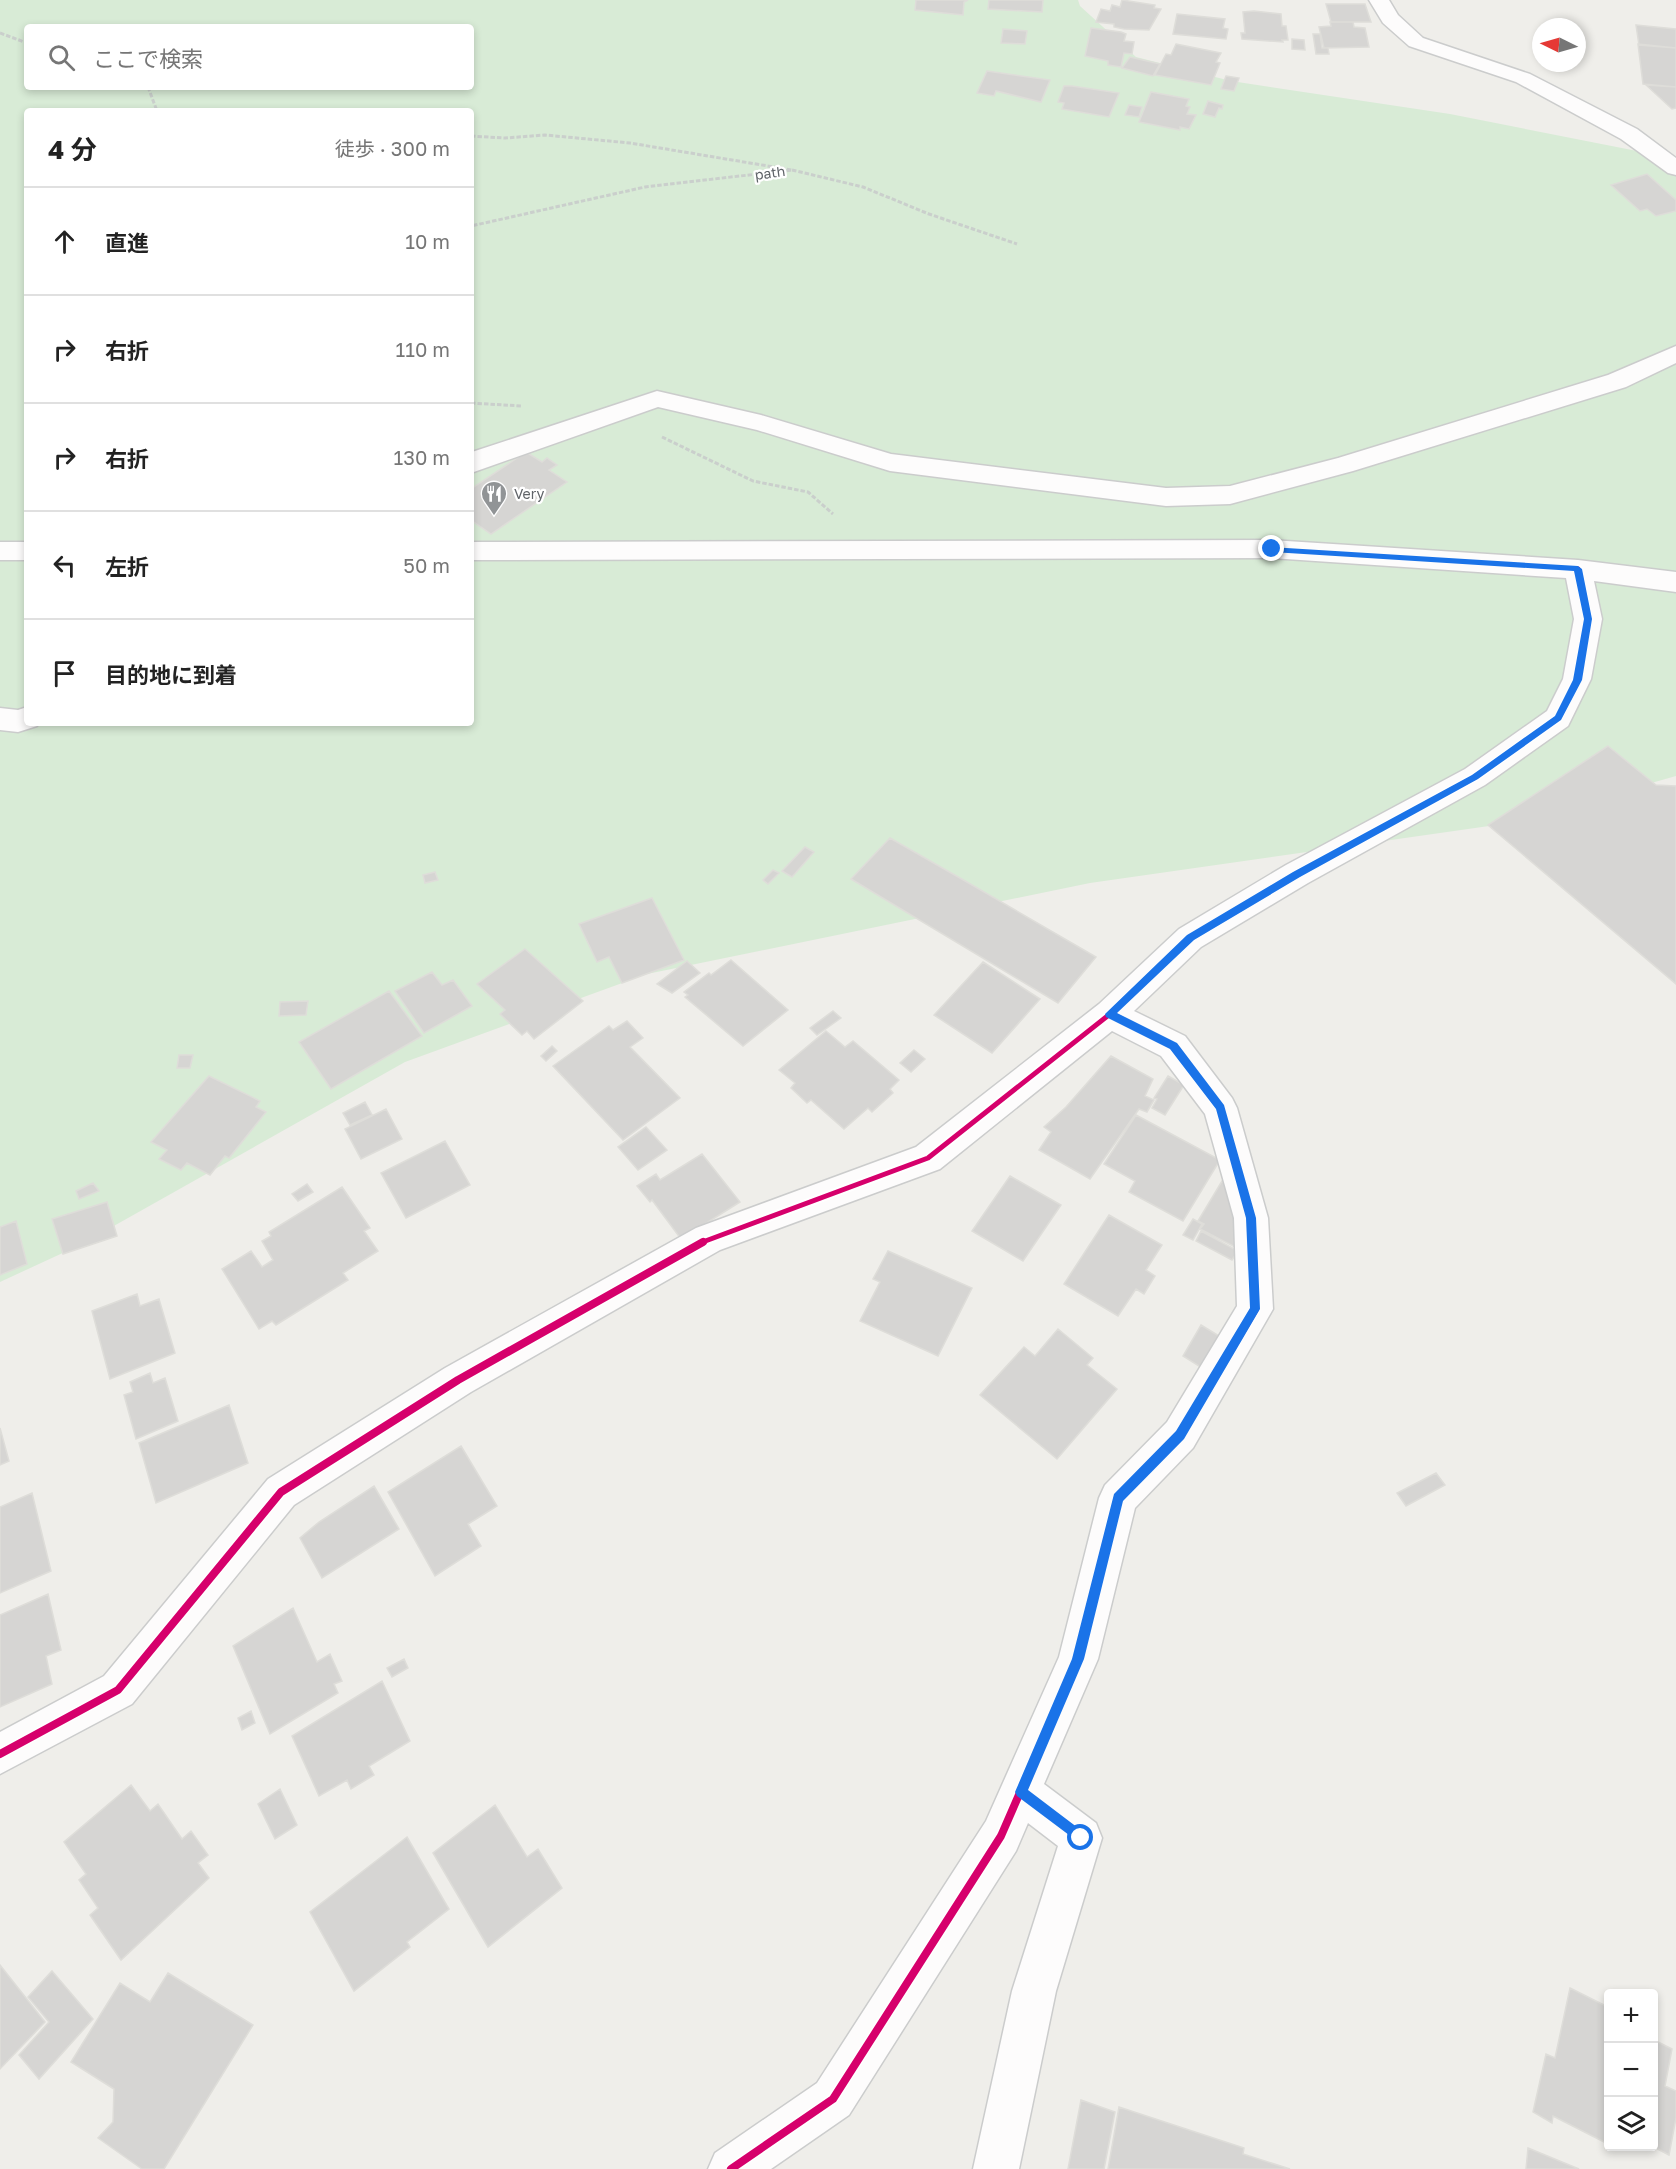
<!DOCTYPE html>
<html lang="ja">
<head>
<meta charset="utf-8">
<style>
  :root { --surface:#fff; --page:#f6f6f6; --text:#222; --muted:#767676; --line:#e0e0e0 }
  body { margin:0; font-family:"Golos Text","Noto Sans JP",sans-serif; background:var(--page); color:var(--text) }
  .controls { position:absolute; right:18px; bottom:18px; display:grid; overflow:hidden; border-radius:6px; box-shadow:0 3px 9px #0003 }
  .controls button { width:54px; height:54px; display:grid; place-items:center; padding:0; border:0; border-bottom:2px solid var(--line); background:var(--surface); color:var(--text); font:30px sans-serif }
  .compass { position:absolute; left:1532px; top:18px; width:54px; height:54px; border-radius:50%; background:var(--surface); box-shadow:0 3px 9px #0003; rotate:275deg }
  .stop { position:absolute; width:18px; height:18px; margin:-14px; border:4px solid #1a73e8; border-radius:50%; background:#fff }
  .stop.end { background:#1a73e8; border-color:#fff; box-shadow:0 2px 6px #0008 }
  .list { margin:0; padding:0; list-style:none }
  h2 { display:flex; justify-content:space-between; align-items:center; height:78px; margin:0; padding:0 24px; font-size:26px }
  h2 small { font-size:20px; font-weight:400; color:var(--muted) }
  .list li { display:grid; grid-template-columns:39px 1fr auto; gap:18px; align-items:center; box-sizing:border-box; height:108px; padding:0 24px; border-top:2px solid var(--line) }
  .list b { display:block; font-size:22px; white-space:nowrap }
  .list em { font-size:20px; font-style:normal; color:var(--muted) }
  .icon { flex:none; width:33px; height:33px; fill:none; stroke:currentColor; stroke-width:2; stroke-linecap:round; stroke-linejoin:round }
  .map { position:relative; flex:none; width:1676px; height:2169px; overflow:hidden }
  .search { position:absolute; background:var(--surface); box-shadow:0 3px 9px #0003; left:24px; top:24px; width:450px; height:66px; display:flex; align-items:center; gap:15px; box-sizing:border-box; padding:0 21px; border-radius:6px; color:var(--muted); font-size:22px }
  .panel { position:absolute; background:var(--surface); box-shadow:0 3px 9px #0003; left:24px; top:108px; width:450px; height:618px; border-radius:6px }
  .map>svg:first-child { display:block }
  .green { fill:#d8ebd6; fill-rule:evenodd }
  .building { fill:#d6d5d3; stroke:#deddd9; stroke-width:1.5 }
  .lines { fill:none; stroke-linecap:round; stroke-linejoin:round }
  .minor-casing { stroke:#cbcccc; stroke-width:3 }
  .path { stroke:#cacfcc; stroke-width:3; stroke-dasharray:4.5 2; stroke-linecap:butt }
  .minor { fill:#fdfcfc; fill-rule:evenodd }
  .cycleway-far1-casing { stroke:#fff; stroke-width:9 }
  .cycleway-casing { stroke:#fff; stroke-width:11 }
  .cycleway-far1 { stroke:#d6006c; stroke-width:5 }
  .cycleway { stroke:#d6006c; stroke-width:8 }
  .route { fill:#1a73e8 }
  .labels { text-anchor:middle; stroke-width:4.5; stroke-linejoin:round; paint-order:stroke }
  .far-street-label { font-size:14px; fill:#5f6368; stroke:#fff }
  .far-poi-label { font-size:14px; fill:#5f6368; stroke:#fff; text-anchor:start }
</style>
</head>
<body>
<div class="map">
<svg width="1676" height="2169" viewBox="0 0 1676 2169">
  <rect width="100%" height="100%" fill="#efeeea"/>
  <path class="green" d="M0 0H1078L1080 6 1136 57 1231 81 1450 114 1637 151 1676 163V776L1510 823 1090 883 647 974 405 1062 80 1245 0 1282ZM27 27H471V87H27ZM27 111H471V723H27Z"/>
  <path class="building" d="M916 0H968L964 2 963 15 915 10Z
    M989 0H1043L1042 12 988 9Z
    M1122 0 1155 5 1154 8 1161 9 1149 30 1124 29 1114 27V24L1096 22 1101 9 1110 11 1112 5 1120 7Z
    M1326 4H1365L1371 22H1331Z
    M1254 11 1281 14 1282 26H1286L1288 40H1282L1283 42 1242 39 1241 33H1245L1243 12Z
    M1177 14 1225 19 1223 28 1228 29 1226 39 1173 34Z
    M1330 22H1353L1354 27 1365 28 1369 47 1324 48 1319 27 1331 26Z
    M1636 25 1676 29V48L1639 45Z
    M1091 28 1121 32 1126 34 1124 41 1134 42 1132 54 1124 53 1121 67 1108 65V61L1085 56Z
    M1003 29 1027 31 1025 44 1001 43Z
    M1313 34H1320L1322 48H1328L1329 54H1316Z
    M1292 39 1304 40 1305 50 1292 49Z
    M1176 44 1221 53 1216 62 1220 63 1211 85 1155 75 1166 54 1171 55Z
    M1638 44 1676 48V87L1643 84Z
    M1130 57 1160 64 1153 76 1122 68Z
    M987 71 1050 80 1041 102 996 91 994 96 977 93Z
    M1226 76 1239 78 1234 91 1221 89Z
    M1646 85 1676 87V108L1672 109Z
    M1064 86H1072L1119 93 1109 117 1062 109 1064 103 1058 102Z
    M1151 92 1189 99 1186 106 1190 107 1187 114 1196 115 1189 129 1180 127V130L1139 122Z
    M1208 101 1223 105 1222 109 1219 108 1215 117 1203 114Z
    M1129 105 1142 107 1139 117 1125 115Z
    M1647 174 1676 200V211L1656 216 1647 209 1640 211 1611 185Z
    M526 452 542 462 547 458 557 465 549 470 567 482 491 534 471 520V489Z
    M1608 746 1656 785 1676 786V984L1488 825Z
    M890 838 960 878 1096 957 1058 1003 851 879Z
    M805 847 814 852 792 877 782 871Z
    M773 870 779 873 768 884 763 880Z
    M435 872 438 880 425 883 423 875Z
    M652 898 684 960 622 983 609 957 597 962 579 924Z
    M525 949 583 1001 534 1039 527 1031 522 1035 500 1014 505 1010 477 984Z
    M731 960 788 1010 743 1046 685 997 688 995 684 992 709 973 711 975Z
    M687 961 700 973 672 993 657 984Z
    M983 962 1040 999 992 1053 934 1015Z
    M432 972 442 985 453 980 472 1006 424 1033 395 991Z
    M389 991 422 1036 331 1089 299 1042Z
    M308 1001 306 1015 279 1016 280 1002Z
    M833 1011 841 1018 817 1035 810 1028Z
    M627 1021 643 1038 630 1047 680 1098 623 1140 553 1066 609 1026 613 1030Z
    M826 1031 845 1047 853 1041 899 1080 890 1089 893 1093 872 1112 868 1108 844 1129 811 1100 807 1103 791 1088 795 1083 779 1070Z
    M552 1046 557 1051 546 1061 541 1056Z
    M914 1050 925 1059 911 1072 900 1063Z
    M179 1055H193L190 1068H177Z
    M1111 1056 1153 1079 1145 1096 1154 1100 1147 1112 1139 1109 1090 1179 1039 1150 1051 1132 1044 1127 1066 1107Z
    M209 1076 260 1101 256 1107 266 1112 229 1158 225 1156 210 1175 187 1163 181 1170 159 1159 167 1150 151 1142Z
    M1168 1076 1184 1085 1165 1115 1152 1108 1157 1099 1154 1098Z
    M365 1102 372 1115 350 1125 343 1113Z
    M386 1109 402 1139 361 1159 345 1129Z
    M1136 1115 1220 1160 1183 1221 1129 1192 1135 1181 1104 1164Z
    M646 1127 667 1150 638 1170 618 1147Z
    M445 1141 470 1185 406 1218 381 1173Z
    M702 1154 740 1202 681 1239 652 1200 650 1202 637 1186 656 1174 660 1180Z
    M1010 1176 1061 1205 1023 1261 972 1231Z
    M1222 1181 1261 1201 1235 1247 1200 1229 1204 1224 1198 1221Z
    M93 1183 99 1191 79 1199 76 1191Z
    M307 1184 313 1192 298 1201 292 1194Z
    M342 1187 370 1228 364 1231 378 1251 343 1273 348 1280 276 1325 272 1321 259 1329 222 1269 251 1251 262 1267 273 1260 262 1241 271 1236 269 1232Z
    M107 1202 117 1236 63 1254 52 1219Z
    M1109 1215 1162 1245 1146 1270 1155 1276 1144 1294 1136 1289 1118 1316 1064 1284Z
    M1193 1219 1202 1224 1193 1240 1183 1235Z
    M16 1221 27 1264 0 1275V1227Z
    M1201 1231 1238 1251 1232 1260 1196 1241Z
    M888 1251 972 1288 938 1356 860 1321 880 1282 873 1279Z
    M137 1294 140 1306 159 1299 175 1353 110 1379 92 1311Z
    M1201 1325 1237 1347 1218 1378 1183 1356Z
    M1058 1329 1093 1358 1087 1365 1117 1389 1057 1459 980 1395 1024 1347 1035 1356Z
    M150 1373 153 1383 165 1378 178 1421 136 1439 124 1395 133 1392 130 1382Z
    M229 1405 248 1463 156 1503 139 1443Z
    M0 1428 9 1461 0 1465Z
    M461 1446 497 1506 468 1524 481 1546 435 1576 388 1492Z
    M1436 1473 1445 1485 1406 1506 1397 1493Z
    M374 1486 399 1529 322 1578 300 1538 319 1522Z
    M32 1493 51 1571 0 1593V1507Z
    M48 1594 61 1650 46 1656 52 1684 0 1707V1615Z
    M293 1608 317 1662 330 1654 342 1681 334 1684 338 1693 270 1734 233 1646Z
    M404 1659 408 1668 392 1677 387 1668Z
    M382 1681 410 1741 369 1766 374 1775 351 1789 347 1780 319 1796 292 1736Z
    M251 1711 255 1723 242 1730 238 1718Z
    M131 1785 150 1811 158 1804 182 1839 191 1831 208 1855 198 1863 209 1878 121 1960 90 1915 98 1908 79 1880 86 1874 64 1842Z
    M280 1789 297 1825 275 1839 258 1804Z
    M495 1805 527 1857 538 1849 562 1888 488 1947 433 1853Z
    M407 1837 449 1909 407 1942 410 1947 354 1991 310 1912Z
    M0 1965 45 2022 0 2069Z
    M52 1971 93 2019 39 2079 19 2055 49 2022 28 1997Z
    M168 1973 253 2025 164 2169H142L98 2138 113 2122 114 2089 71 2062 120 1983 150 2002Z
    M1570 1988 1608 2007V2144L1553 2116 1552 2123 1533 2112 1546 2054 1555 2058Z
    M1654 2040 1672 2049 1665 2086 1676 2091V2118L1669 2155 1652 2146H1654Z
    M1081 2100 1115 2112 1104 2169H1068Z
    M1119 2107 1244 2148 1243 2154 1290 2169H1108Z
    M1528 2148 1579 2169H1526Z"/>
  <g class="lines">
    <defs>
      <path id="minor" d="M1369 0H1389L1398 15 1423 38 1530 74 1637 129 1676 158V175L1668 173 1621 139 1516 82 1409 46 1383 23Z
        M1676 346V363L1626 387 1353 471 1230 504 1166 506 890 471 757 430 658 407 471 473 472 452 657 391 761 415 891 454 1166 488 1230 486 1338 458 1608 375Z
        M1271 540 1578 560 1676 572V592L1594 581 1602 619 1591 679 1568 726 1485 785 1308 883 1201 947 1134 1011 1185 1036 1232 1098 1237 1108 1268 1218 1273 1309 1193 1448 1135 1508 1098 1659 1044 1784 1096 1823 1102 1838 1056 1991 1019 2169H973L1012 1991 1058 1846 1028 1823 1016 1851 849 2115 771 2169H708L715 2153 817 2083 986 1821 1059 1657 1099 1498 1105 1485 1167 1422 1237 1306 1234 1218 1205 1114 1161 1056 1112 1031 940 1169 720 1250 471 1392 294 1505 132 1704 0 1774V1732L104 1676 268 1479 445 1368 696 1228 916 1147 1099 1004 1179 929 1286 865 1465 769 1547 711 1563 679 1574 619 1566 578 1271 558 471 560V542Z
        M0 542H27V560H0Z
        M27 707V723H39L37 726 18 732 0 730V708L18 710Z"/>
    </defs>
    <use href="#minor" class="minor-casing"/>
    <path class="path" d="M0 33 27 43
      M148 87 157 111
      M471 136 505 138 545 135 630 143 792 170 645 187 471 226
      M792 170 863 187 929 214 1017 244
      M471 403 521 406
      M662 437 753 481 808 492 833 514"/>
    <use href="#minor" class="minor"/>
    <defs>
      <path id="cycleway-far1" d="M1110 1014 1173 1046 1220 1108 1251 1218 1252 1243
        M700 1243 928 1158 1110 1014 1190 938 1297 874 1475 777 1558 718 1577 679 1588 619 1578 569"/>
      <path id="cycleway" d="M0 1754 118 1690 281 1492 458 1380 703 1242
        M731 2169 833 2099 1001 1836 1078 1659 1118 1498 1180 1435 1255 1309 1252 1242"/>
    </defs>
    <use href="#cycleway-far1" class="cycleway-far1-casing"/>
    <use href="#cycleway" class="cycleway-casing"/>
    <use href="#cycleway-far1" class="cycleway-far1"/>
    <use href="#cycleway" class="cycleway"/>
  </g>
  <path class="route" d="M1269 547 1578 566 1582 569 1592 619 1582 680 1561 720 1478 779 1300 877 1194 940 1117 1013 1177 1043 1224 1105 1256 1218 1260 1309 1184 1439 1123 1501 1084 1659 1028 1790 1086 1834 1087 1838 1086 1842 1081 1844 1017 1796 1015 1792 1072 1659 1114 1494 1176 1431 1250 1308 1246 1218 1216 1109 1170 1049 1106 1017 1105 1014 1187 935 1293 872 1472 775 1555 716 1573 680 1584 619 1574 571 1272 552 1269 551Z"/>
  <defs>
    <symbol id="restaurant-pin" viewBox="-11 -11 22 30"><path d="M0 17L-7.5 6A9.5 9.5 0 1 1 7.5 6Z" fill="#919496" stroke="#fff"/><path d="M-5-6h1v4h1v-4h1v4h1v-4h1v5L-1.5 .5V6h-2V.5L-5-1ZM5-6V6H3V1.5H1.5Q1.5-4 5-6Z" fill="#fff"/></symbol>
  </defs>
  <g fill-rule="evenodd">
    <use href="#restaurant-pin" x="479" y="479" width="30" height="40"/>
  </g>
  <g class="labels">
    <g class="far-street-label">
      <text transform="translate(770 173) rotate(-8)" y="5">path</text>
    </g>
    <g class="far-poi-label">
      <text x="514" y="499">Very</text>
    </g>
  </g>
</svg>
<div class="controls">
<button>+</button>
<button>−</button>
<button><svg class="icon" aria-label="layers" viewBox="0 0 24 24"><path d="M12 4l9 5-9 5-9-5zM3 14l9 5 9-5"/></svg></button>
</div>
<svg class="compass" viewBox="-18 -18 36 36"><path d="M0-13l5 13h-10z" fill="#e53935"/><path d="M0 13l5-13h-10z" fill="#767676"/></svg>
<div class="stop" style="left:1081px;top:1838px"></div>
<div class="stop end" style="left:1272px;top:549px"></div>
<div class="search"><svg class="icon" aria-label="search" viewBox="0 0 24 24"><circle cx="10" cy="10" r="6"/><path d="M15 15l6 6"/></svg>ここで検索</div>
<section class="panel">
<h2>4 分<small>徒歩 · 300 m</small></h2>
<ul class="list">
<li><svg class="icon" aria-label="ahead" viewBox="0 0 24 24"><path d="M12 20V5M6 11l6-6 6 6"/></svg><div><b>直進</b></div><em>10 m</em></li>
<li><svg class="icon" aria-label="right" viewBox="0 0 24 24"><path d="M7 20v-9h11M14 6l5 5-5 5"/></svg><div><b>右折</b></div><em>110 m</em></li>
<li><svg class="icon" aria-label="right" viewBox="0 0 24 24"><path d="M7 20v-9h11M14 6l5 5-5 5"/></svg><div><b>右折</b></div><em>130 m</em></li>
<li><svg class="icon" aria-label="left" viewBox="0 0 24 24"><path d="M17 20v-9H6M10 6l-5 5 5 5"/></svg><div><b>左折</b></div><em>50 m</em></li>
<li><svg class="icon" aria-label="arrive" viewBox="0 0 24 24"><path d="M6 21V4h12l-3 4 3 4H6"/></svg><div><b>目的地に到着</b></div></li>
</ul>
</section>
</div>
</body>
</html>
